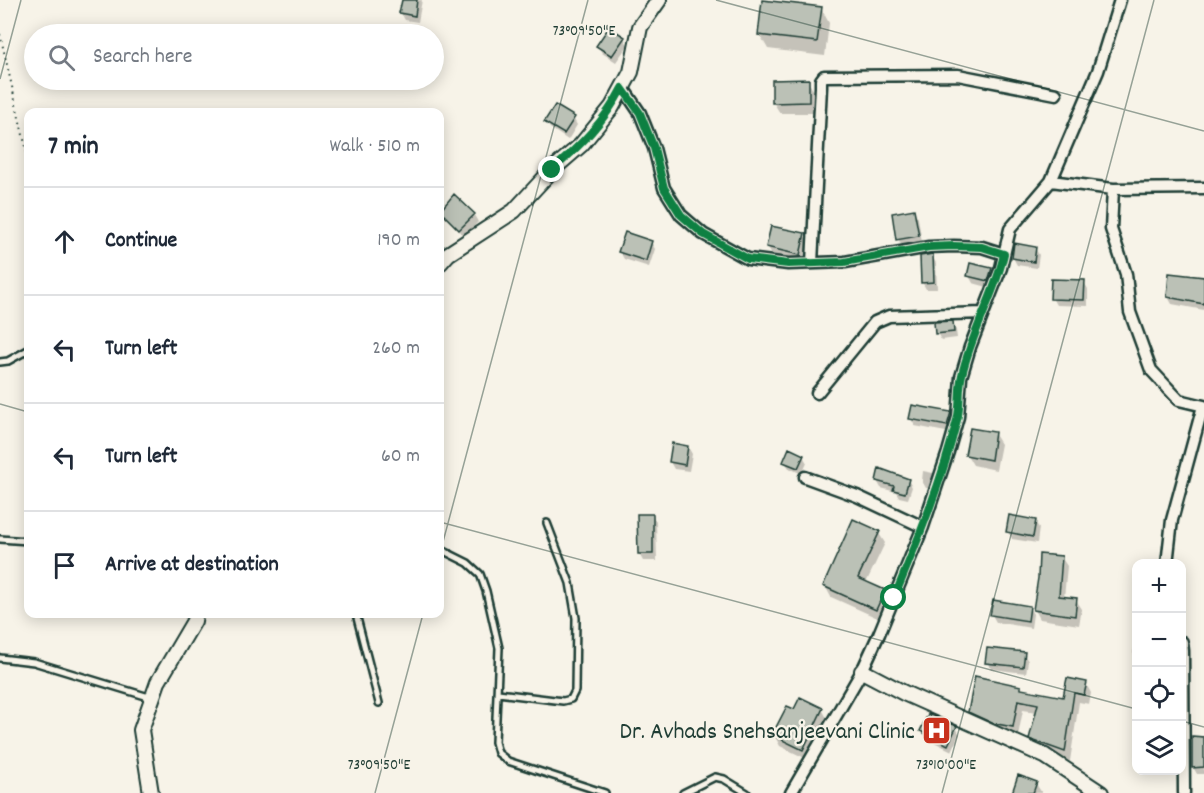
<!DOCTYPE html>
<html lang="en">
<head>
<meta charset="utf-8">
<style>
  :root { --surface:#fff; --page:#f2f2f3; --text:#1f2937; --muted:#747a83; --line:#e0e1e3 }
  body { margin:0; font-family:Dekko,sans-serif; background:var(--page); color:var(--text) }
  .controls { position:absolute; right:18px; bottom:18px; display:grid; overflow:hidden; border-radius:12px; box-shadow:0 3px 15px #0003 }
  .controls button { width:54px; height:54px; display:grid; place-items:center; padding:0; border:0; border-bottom:2px solid var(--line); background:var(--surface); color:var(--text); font:30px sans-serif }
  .stop { position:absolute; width:18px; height:18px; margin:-14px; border:4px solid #0b8043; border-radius:50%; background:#fff }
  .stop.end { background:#0b8043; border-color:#fff; box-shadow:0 2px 6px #0008 }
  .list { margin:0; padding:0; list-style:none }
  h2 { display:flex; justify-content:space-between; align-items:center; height:78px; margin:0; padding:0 24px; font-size:26px }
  h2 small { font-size:20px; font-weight:400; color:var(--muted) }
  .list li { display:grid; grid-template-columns:39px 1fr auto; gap:18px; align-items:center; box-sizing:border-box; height:108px; padding:0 24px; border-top:2px solid var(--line) }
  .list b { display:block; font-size:22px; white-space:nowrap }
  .list em { font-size:20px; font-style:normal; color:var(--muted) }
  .icon { flex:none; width:33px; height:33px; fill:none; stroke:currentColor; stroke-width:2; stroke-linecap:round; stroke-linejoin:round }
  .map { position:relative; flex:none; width:1204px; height:793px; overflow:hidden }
  .search { position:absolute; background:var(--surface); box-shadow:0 3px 15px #0003; left:24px; top:24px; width:420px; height:66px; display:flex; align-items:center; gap:15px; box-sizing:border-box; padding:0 21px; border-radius:33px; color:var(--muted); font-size:22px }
  .panel { position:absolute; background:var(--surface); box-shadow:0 3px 15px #0003; left:24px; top:108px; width:420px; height:510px; border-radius:12px }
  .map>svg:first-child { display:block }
  .shadow { fill:#0003 }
  .building { fill:#bbc1b6; stroke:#1f3d34; stroke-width:1.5 }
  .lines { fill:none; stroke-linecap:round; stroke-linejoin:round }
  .service-casing { stroke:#1f3d34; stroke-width:10 }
  .minor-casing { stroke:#1f3d34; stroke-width:15 }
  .tertiary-casing { stroke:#1f3d34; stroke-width:18 }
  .path { stroke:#1f3d34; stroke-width:2; stroke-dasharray:1.5 4.5; stroke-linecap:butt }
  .service { stroke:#f7f3e8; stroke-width:5 }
  .minor { stroke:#f7f3e8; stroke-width:10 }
  .tertiary { stroke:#f7f3e8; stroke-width:14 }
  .route { stroke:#0b8043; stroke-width:8 }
  .ticks { fill:none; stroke:#1f3d34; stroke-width:1.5; stroke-opacity:0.45 }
  .labels { text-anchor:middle; stroke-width:4.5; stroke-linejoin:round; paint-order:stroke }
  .poi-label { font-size:24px; fill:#1f3d34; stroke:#f7f3e8; text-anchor:end }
  .ticks-label { font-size:15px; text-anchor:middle; fill:#1f3d34; stroke:#f7f3e8; stroke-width:4.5; stroke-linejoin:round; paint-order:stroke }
</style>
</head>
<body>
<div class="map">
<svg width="1204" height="793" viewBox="0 0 1204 793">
  <rect width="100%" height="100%" fill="#f7f3e8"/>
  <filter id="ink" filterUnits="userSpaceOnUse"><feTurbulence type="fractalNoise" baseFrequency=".0167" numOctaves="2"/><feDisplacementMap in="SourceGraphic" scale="12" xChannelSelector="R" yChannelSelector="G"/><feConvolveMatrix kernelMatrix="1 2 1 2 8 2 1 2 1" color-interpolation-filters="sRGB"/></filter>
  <g filter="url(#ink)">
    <path class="shadow" d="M403 0H422L418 22 405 20 401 13Z
      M821 8 829 23 825 56 768 49 760 35Z
      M624 38 628 45 616 62 602 53 598 46Z
      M808 81 814 92 815 113H780L773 102Z
      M573 118 577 125 568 140 550 128 546 122Z
      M441 210 474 215 478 222 464 236 445 217Z
      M914 211 918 218 922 243 902 246 898 239Z
      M804 235 810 245 806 265 774 258 768 247Z
      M651 242 655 249 649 267 624 259 620 252Z
      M1035 248 1039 255 1037 268 1017 265 1013 258Z
      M932 256 936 263 937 289H926L922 282Z
      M991 270 995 277 991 288 973 283 969 276Z
      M1204 278V310L1172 304 1168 297Z
      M1084 282 1088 289V306L1056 305 1052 298Z
      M952 323 956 330 957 338 941 340 937 333Z
      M950 413 954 420 951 433 915 426 911 419Z
      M994 433 1001 444 996 470 973 465 967 455Z
      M688 447 692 454 689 471 674 469 670 462Z
      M803 456 807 463 802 474 789 468 785 462Z
      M923 471 933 473 937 480 933 489 926 488 922 481Z
      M908 480 912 487 908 499 899 497 896 492 881 488 877 481Z
      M652 515 656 522 657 561H643L639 554 638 516Z
      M1035 521 1039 528 1037 543 1012 539 1008 532Z
      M878 532 885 543 866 583 884 592 890 602 882 620 831 597 825 586Z
      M1061 557 1067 566 1064 598 1076 600 1082 609 1079 625 1040 619 1035 610Z
      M1029 607 1033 614 1031 628 996 622 992 615Z
      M1136 639V658L1133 653Z
      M1024 654 1028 661 1026 673 991 669 987 662Z
      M1086 684 1091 693 1089 704 1079 702 1070 761 1036 749 1031 739 1037 712 1023 710 1018 736 999 732 975 721 970 711 1020 687 1023 691 1064 699Z
      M822 709 828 720 809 760 780 746 774 735 795 711Z
      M956 728 960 734 952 751 926 738 922 731Z
      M1204 738V774H1197L1193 767Z
      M1036 784 1042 793H1014Z"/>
    <path class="building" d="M402 0H417L415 16 399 13Z
      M762 0 822 7 817 42 758 35Z
      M609 27 625 37 612 56 596 46Z
      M809 79V102L772 103V80Z
      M555 105 575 117 564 134 544 122Z
      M454 194 475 214 459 230 440 211Z
      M914 209 919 236 896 240 892 213Z
      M771 226 805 233 800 255 766 247Z
      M625 232 652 241 646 261 618 252Z
      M1014 243 1036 247 1034 262 1012 258Z
      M933 254 934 282 921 283 920 256Z
      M970 263 992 268 988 281 967 276Z
      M1169 273 1204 277V304L1167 297Z
      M1051 279 1085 280 1084 300 1050 299Z
      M953 321 954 332 935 334 934 322Z
      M912 405 951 412 947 426 909 419Z
      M970 428 995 432 991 460 965 455Z
      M672 443 688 446 685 465 669 462Z
      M789 448 804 455 798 468 783 462Z
      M879 468 909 479 905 493 893 490 894 486 876 481Z
      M637 514H653V554H638Z
      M1009 515 1036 520 1033 537 1006 532Z
      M853 519 880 531 858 578 885 590 876 610 823 586Z
      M1039 554 1062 556 1059 596 1077 598 1075 616 1033 610 1038 578Z
      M993 600 1030 606 1028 621 990 615Z
      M987 648 1025 652 1023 667 985 663Z
      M975 676 1021 686V689L1063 697 1067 678 1087 682 1084 695 1074 693 1065 752 1029 739 1038 704 1018 700 1013 727 992 723 968 712Z
      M800 697 823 708 803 750 772 735 787 706 794 709Z
      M928 714 957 726 948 745 920 731Z
      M1192 736 1204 737V767L1192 768Z
      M1018 775 1037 782 1033 793H1012Z"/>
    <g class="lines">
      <defs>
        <path id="service" d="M0 362 8 361 28 350
          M0 539 28 541
          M440 549 468 563 480 574 486 591 499 648 495 742 498 753 508 761 605 793
          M356 614 379 703
          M0 658 34 662 152 698
          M498 693 563 701 571 699 575 691 576 618 570 583 547 523
          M683 793 715 777 724 779 747 793"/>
        <path id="minor" d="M623 88 640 113 654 148 664 188 681 215 703 234 748 259 788 264 845 262 929 247 954 246 982 247 1004 254
          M1051 181 1113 189 1204 188
          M1113 189 1111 229 1126 274 1130 312 1151 370 1179 400 1204 406
          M812 263 821 87V80L824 76 958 75 1056 94
          M817 393 875 322 889 316 983 313
          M805 477 857 496 923 527
          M1167 564 1172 520 1203 406
          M1182 642 1183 651 1184 793
          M791 793 862 671 879 634 923 527 948 452 958 417 961 377 970 347 1001 268 1010 229 1051 181 1098 71 1120 0"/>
        <path id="tertiary" d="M440 263 448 254 514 211 552 170 581 145 612 107 631 72 640 27 659 0
          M862 671 904 693 1045 756 1101 793
          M151 793 141 730 158 682 194 621 195 614"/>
      </defs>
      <use href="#service" class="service-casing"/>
      <use href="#minor" class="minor-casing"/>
      <use href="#tertiary" class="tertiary-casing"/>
      <path class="path" d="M0 34 28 157"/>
      <use href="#service" class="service"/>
      <use href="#minor" class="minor"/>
      <use href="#tertiary" class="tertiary"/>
    </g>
  </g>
  <g class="lines" filter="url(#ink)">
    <path class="route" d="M552 170C580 146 605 121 622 88L640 113 654 148 664 188 681 215 703 234 748 259 788 264 844 262 929 247 954 246 982 247 1004 254C995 295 971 333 962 375 958 390 961 406 957 420 942 481 918 540 894 598"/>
  </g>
  <path class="ticks" d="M716 0 1204 131M0 79 21 0M0 404 28 412M440 522 1136 709M440 553 588 0M1182 721 1204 727M375 793 423 614M942 793 1154 0"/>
  <defs>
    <symbol id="hospital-square" viewBox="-11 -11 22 22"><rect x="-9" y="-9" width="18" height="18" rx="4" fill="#c8321e" stroke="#f7f3e8"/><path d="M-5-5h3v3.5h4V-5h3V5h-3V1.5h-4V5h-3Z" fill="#fff"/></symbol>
  </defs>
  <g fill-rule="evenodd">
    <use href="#hospital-square" x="920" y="714" width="33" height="33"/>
  </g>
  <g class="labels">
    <g class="poi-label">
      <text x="915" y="738">Dr. Avhads Snehsanjeevani Clinic</text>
    </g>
  </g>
  <g class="ticks-label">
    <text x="584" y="35">73°09'50"E</text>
    <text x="379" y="769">73°09'50"E</text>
    <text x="946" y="769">73°10'00"E</text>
  </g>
</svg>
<div class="controls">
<button>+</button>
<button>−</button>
<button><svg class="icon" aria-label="locate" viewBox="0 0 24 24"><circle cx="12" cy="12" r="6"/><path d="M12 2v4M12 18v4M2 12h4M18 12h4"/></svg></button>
<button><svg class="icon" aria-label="layers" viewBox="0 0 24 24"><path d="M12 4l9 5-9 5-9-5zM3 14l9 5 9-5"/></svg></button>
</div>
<div class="stop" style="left:894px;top:598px"></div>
<div class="stop end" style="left:552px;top:170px"></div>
<div class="search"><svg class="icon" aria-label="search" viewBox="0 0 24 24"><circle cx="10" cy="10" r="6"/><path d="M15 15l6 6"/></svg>Search here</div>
<section class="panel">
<h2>7 min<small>Walk · 510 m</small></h2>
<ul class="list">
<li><svg class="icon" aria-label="ahead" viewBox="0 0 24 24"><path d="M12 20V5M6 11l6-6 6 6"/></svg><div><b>Continue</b></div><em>190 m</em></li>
<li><svg class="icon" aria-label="left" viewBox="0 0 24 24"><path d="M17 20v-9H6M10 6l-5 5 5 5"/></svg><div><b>Turn left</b></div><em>260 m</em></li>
<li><svg class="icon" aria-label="left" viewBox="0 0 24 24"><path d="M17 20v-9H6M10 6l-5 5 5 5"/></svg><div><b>Turn left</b></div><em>60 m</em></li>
<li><svg class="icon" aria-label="arrive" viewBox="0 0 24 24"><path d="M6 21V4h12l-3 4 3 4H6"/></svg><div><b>Arrive at destination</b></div></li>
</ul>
</section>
</div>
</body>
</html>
